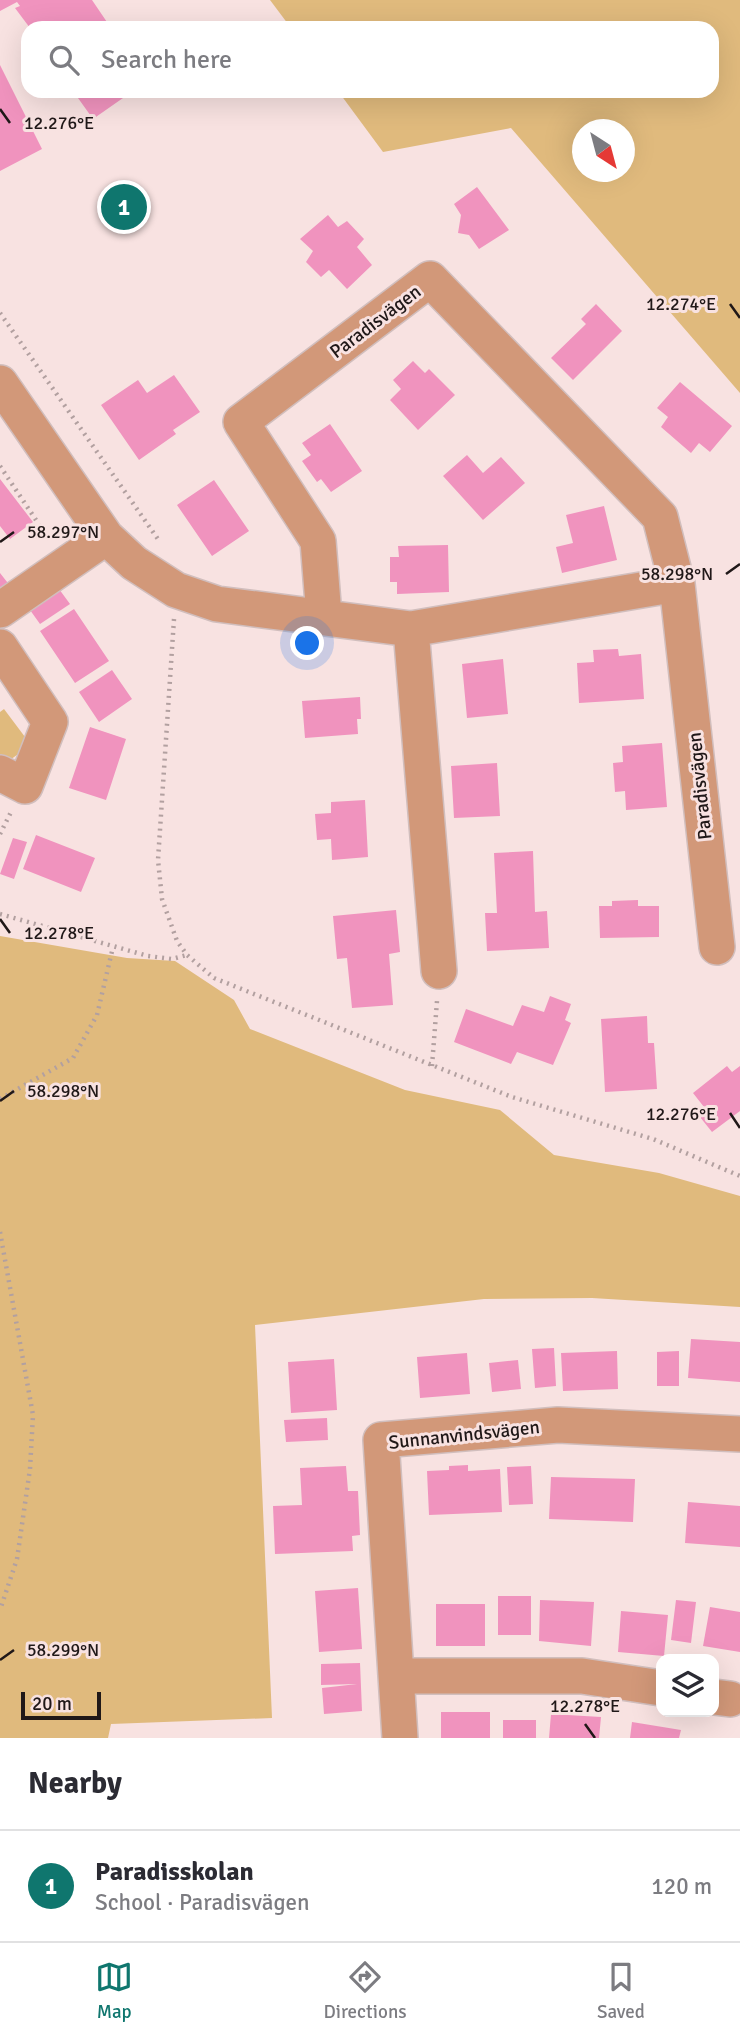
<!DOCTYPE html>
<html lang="en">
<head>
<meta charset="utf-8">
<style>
  :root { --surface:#fff; --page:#f7f7f7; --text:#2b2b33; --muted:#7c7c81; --line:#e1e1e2; --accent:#0f766e }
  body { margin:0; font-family:Signika,sans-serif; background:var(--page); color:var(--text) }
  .controls { position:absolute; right:21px; bottom:21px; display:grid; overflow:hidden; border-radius:14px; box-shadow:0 7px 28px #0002 }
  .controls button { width:63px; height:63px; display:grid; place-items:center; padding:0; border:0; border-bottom:2px solid var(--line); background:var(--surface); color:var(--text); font:35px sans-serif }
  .compass { position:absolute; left:572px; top:119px; width:63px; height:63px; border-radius:50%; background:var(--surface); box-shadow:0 7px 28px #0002; rotate:144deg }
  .scale { position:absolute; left:21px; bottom:18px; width:80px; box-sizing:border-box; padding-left:7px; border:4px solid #201818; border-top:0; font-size:19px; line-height:24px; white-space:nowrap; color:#201818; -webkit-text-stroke:5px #f8e2e1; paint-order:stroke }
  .you { position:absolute; left:308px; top:644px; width:24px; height:24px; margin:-18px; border:5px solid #fff; border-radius:50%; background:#1a73e8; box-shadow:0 0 0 10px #1a73e833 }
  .badge { display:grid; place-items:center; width:46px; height:46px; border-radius:50%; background:var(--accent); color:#fff; font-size:23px; font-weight:700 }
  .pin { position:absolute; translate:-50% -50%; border:4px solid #fff; box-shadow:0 2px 7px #0006 }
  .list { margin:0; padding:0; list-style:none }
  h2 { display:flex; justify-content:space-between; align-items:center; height:91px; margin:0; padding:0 28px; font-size:30px }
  h2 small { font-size:23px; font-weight:400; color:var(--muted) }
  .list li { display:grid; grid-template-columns:46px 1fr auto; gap:21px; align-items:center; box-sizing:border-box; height:112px; padding:0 28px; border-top:2px solid var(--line) }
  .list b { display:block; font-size:26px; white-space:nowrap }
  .list p { margin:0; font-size:23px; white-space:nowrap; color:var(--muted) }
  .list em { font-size:23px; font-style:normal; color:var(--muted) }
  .icon { flex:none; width:38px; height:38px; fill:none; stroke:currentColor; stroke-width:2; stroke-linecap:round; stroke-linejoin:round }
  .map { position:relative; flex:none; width:740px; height:1738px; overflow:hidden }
  .search { position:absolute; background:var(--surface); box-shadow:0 7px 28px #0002; left:21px; right:21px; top:21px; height:77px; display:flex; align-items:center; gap:18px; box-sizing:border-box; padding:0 24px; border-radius:21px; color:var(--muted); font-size:26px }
  .sheet { height:203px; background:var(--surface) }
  nav { display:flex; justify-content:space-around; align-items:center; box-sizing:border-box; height:98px; border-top:2px solid var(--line); background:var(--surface); font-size:19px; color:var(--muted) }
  nav a { display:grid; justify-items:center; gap:4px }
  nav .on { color:var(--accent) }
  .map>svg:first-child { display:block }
  .green { fill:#e0ba7d; fill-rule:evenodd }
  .building { fill:#f093be }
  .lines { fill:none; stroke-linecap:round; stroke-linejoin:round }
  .minor-casing { stroke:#d1bebd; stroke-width:38 }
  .path { stroke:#b2a0a0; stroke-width:4.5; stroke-dasharray:2 5; stroke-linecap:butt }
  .minor { stroke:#d29879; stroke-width:35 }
  .ticks { fill:none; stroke:#201818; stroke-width:2.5 }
  .labels { text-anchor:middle; stroke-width:6; stroke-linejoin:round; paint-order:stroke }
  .street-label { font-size:19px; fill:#201818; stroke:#f8e2e1 }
  .ticks-label { font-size:18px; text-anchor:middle; fill:#201818; stroke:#f8e2e1; stroke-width:6; stroke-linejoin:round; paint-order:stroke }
</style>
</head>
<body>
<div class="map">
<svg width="740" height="1738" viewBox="0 0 740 1738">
  <rect width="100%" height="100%" fill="#f8e2e1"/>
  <path class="green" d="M270 0H740V393L511 128 383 152 338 91H712V28H291ZM582 130H624V172H582Z
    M4 709 31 745 0 767V712Z
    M0 936 127 958 175 961 234 1000 250 1029 405 1090 500 1110 554 1155 659 1173 740 1196V1307L592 1298 484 1299 255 1325 272 1718 111 1724 108 1738H0Z"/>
  <path class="building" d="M0 0H92L111 28H30L15 8 20 6 17 2 0 11Z
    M0 65 42 149 0 171Z
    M73 91H133L93 119Z
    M477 187 509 230 479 249 469 235 458 233 461 215 454 204Z
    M328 215 338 227 347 221 364 239 357 247 372 265 347 289 329 270 321 277 306 262 313 251 300 239Z
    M596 304 622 331 573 380 551 358 586 324 581 319Z
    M413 361 425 373 429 369 455 395 418 430 390 400 401 389 393 380Z
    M174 375 200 412 173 430 176 434 139 460 101 405 138 380 147 393Z
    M680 382 732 426 710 452 699 443 691 453 661 427 668 417 657 408Z
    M330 424 362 471 331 492 321 479 317 482 302 461 311 455 302 443Z
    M467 455 483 473 501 457 525 483 483 520 443 476Z
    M0 479 33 522 10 539 0 526Z
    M214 480 249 531 212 556 177 505Z
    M604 506 617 560 562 573 556 547 573 543 566 515Z
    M448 545 449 592 397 594V582H390V557H399L398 546Z
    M0 573 11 587 0 596Z
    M59 589 70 604 40 624 30 610Z
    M74 609 109 661 75 683 40 631Z
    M618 649 619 656 641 654 644 699 579 703 577 663 594 662 593 650Z
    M503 659 508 714 467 718 462 664Z
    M112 670 132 699 99 722 79 692Z
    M360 697 361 719H357L358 734 305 738 302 701Z
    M90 727 126 739 106 800 69 788Z
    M662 743 667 807 626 810 625 791 615 792 613 763 623 762 622 746Z
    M497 763 500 816 454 818 451 766Z
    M365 800 368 857 332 860 331 839 317 840 315 814 331 813V802Z
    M36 835 95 858 81 892 23 869Z
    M13 838 27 842 14 879 0 874Z
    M533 851 535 912 547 911 549 948 487 951 485 913H497L494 853Z
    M638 900V906H659V937L600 938 599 906H612V901Z
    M396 910 400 952 389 954 393 1005 352 1008 347 958 337 959 333 916Z
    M550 996 571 1004 565 1020 571 1023 553 1065 517 1052 511 1064 454 1042 466 1009 513 1026 522 1005 544 1012Z
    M647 1016 648 1043H654L657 1089 605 1092 601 1019Z
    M727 1066 732 1072 740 1066V1111L712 1132 696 1112 704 1107 693 1093Z
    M691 1339 740 1342V1382L688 1378Z
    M554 1348 556 1386 535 1388 532 1349Z
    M617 1351 618 1389 563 1391 561 1353Z
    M679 1351V1386H657V1352Z
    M467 1353 470 1394 420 1398 417 1357Z
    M334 1359 337 1410 291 1413 288 1362Z
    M518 1360 521 1389 492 1392 489 1363Z
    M327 1418 328 1440 286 1442 284 1420Z
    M468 1465V1471L500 1469 502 1512 429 1515 427 1471 449 1470V1466Z
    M346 1466 348 1491H358L360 1535 352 1536 353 1551 275 1554 273 1506 302 1505 300 1468Z
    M531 1466 533 1504 509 1505 507 1467Z
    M551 1477 635 1479 633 1522 549 1519Z
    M688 1502 740 1506V1547L685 1543Z
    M358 1588 362 1649 319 1652 315 1591Z
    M498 1596H531V1635H498Z
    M540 1600 594 1602 591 1646 539 1641Z
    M676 1600 696 1602 691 1643 671 1640Z
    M436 1604H485V1646H436Z
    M710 1607 740 1612V1652L703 1646Z
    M621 1611 668 1615 664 1656 618 1652Z
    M360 1663 362 1711 324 1714 322 1688 357 1684 321 1685V1664Z
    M441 1712H490V1738H441Z
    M551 1714 601 1717 599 1738H549Z
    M503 1720H536V1738H503Z
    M632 1722 681 1730 679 1738H630Z"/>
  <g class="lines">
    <defs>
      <path id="minor" d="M0 383 106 537 134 563 176 590 217 604 411 629 677 584
        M0 610 106 537
        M324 616 318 541 241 422 430 279 660 517 677 584 717 947
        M411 629 439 971
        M0 647 50 722 25 786 0 773
        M396 1676H582L661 1688
        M714 1697 730 1699
        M400 1738 381 1440 558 1425 740 1434"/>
    </defs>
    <use href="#minor" class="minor-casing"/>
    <path class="path" d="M0 313 160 542
      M0 466 50 541
      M174 619 158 860 162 899 177 941 187 955 214 978 512 1097 653 1139 740 1176
      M0 834 11 812
      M0 914 148 956 172 959 187 955
      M432 1066 437 1001
      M0 1099 73 1058 97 1015 113 947
      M0 1232 33 1415 30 1469 17 1559 0 1610"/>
    <use href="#minor" class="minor"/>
  </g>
  <path class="ticks" d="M0 109 10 123M730 304 740 318M0 542 14 532M726 574 740 564M0 919 10 933M0 1101 14 1091M730 1113 740 1128M0 1660 14 1650M585 1724 595 1738"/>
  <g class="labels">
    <g class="street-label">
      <text transform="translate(375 321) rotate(-37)" y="7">Paradisvägen</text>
      <text transform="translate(699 786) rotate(-96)" y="7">Paradisvägen</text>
      <text transform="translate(464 1434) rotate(-6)" y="7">Sunnanvindsvägen</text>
    </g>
  </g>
  <g class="ticks-label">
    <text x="59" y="129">12.276°E</text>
    <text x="681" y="310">12.274°E</text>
    <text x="63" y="538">58.297°N</text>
    <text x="677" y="580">58.298°N</text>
    <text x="59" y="939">12.278°E</text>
    <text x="63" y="1097">58.298°N</text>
    <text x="681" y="1120">12.276°E</text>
    <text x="63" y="1656">58.299°N</text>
    <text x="585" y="1712">12.278°E</text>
  </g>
</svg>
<div class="controls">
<button><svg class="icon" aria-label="layers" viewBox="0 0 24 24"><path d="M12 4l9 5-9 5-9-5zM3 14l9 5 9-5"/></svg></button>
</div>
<svg class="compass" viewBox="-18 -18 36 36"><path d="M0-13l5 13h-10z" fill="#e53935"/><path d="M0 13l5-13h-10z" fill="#7c7c81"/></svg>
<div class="scale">20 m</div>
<div class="you"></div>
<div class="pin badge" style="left:124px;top:207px">1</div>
<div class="search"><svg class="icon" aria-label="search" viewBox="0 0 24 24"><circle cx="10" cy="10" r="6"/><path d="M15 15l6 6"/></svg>Search here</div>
</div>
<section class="sheet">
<h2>Nearby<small></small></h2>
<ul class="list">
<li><span class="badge">1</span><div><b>Paradisskolan</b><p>School · Paradisvägen</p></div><em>120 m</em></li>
</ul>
</section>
<nav>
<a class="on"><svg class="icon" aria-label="map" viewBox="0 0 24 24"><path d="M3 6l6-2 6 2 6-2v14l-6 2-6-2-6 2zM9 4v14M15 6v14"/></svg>Map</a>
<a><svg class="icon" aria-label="directions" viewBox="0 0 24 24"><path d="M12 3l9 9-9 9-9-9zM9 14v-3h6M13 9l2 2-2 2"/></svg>Directions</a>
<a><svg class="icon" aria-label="saved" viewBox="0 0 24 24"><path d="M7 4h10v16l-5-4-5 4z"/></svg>Saved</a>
</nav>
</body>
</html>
